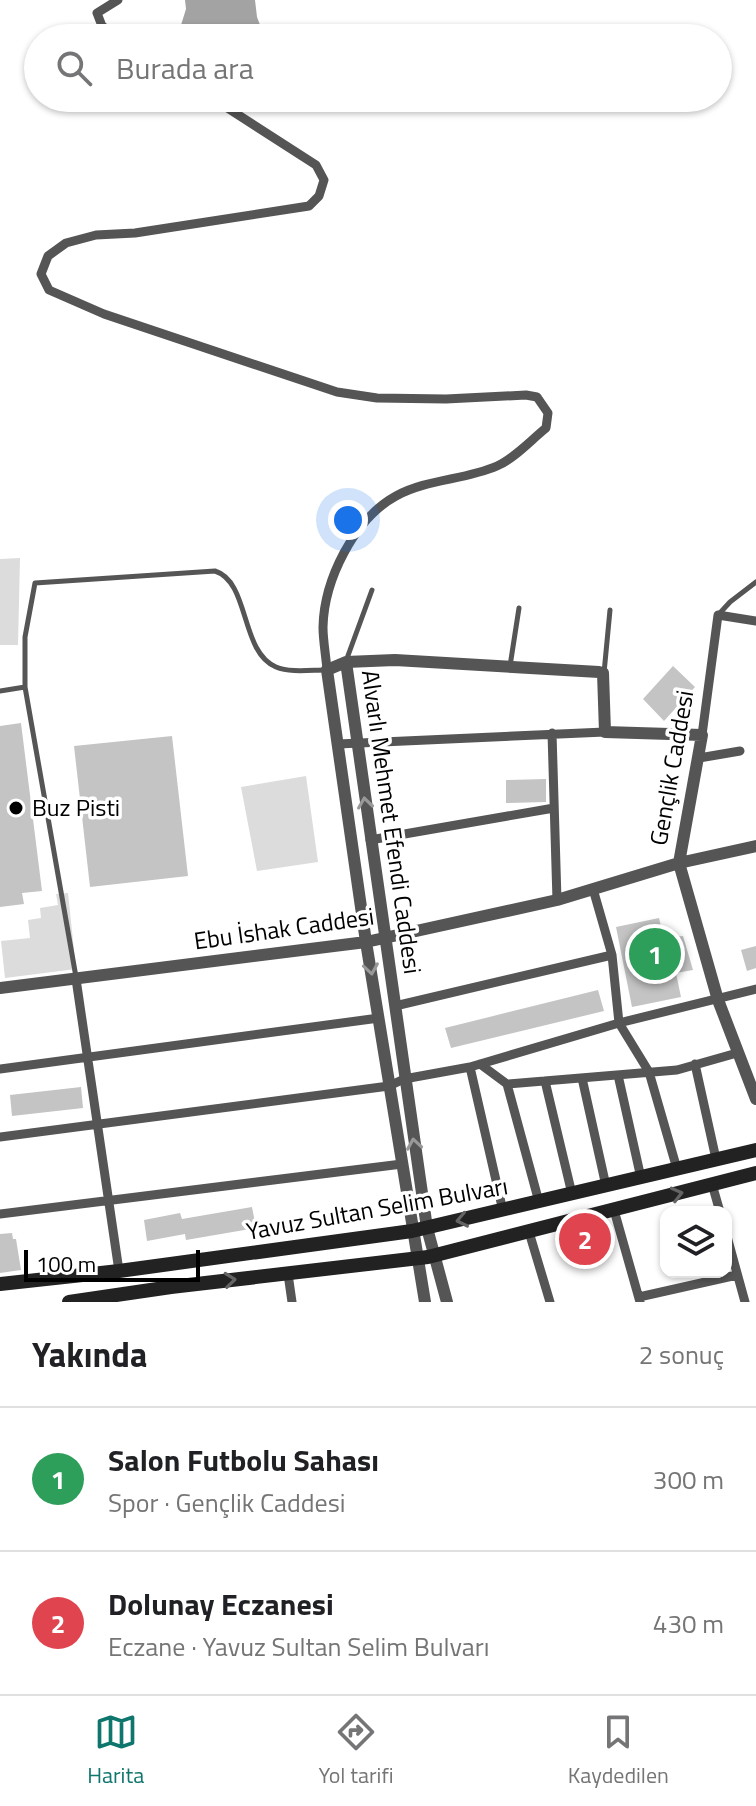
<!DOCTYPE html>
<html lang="tr">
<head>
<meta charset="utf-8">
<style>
  :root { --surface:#fff; --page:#f2f2f2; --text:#202124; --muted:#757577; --line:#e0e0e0; --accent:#0f766e }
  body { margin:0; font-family:"Titillium Web",sans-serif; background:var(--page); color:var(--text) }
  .controls { position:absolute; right:24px; bottom:24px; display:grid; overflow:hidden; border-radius:16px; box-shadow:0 2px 6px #0004 }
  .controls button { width:72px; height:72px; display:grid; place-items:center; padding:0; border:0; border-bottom:2px solid var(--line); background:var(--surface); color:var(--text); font:40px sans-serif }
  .scale { position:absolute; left:24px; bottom:20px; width:176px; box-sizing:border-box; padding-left:8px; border:4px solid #000; border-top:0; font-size:22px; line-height:28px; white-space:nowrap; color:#000; -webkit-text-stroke:6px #fff; paint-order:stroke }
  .you { position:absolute; left:348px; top:520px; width:28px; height:28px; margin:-20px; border:6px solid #fff; border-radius:50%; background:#1a73e8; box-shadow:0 0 0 12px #1a73e833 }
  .badge { display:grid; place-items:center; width:52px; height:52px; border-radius:50%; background:var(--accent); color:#fff; font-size:26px; font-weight:700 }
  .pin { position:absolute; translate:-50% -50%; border:4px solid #fff; box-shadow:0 2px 8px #0006 }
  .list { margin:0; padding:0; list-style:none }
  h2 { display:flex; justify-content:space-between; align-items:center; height:104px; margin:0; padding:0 32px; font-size:34px }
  h2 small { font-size:26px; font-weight:400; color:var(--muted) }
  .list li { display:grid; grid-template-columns:52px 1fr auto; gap:24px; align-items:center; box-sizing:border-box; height:144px; padding:0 32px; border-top:2px solid var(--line) }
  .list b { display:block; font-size:30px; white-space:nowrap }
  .list p { margin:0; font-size:26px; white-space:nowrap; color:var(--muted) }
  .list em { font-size:26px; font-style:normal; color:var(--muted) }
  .icon { flex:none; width:44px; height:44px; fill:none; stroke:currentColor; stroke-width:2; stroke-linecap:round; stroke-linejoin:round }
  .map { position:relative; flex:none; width:756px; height:1302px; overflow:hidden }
  .search { position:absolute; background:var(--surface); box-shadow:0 2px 6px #0004; left:24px; right:24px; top:24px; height:88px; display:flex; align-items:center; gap:20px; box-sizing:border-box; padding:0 28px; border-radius:44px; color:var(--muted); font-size:30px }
  .sheet { height:392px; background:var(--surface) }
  nav { display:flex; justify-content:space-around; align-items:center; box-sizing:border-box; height:112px; border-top:2px solid var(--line); background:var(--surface); font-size:22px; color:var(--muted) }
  nav a { display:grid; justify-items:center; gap:4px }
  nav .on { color:var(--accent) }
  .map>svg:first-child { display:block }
  .green { fill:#dcdcdc }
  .water { fill:#a3a3a3 }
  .building { fill:#c4c4c4 }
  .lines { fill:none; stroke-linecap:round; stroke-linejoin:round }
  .service { stroke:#555; stroke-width:5 }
  .minor { stroke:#555; stroke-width:9 }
  .tertiary { stroke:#555; stroke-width:12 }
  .secondary { stroke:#222; stroke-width:14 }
  .oneway { stroke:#999 }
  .oneway2 { stroke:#646464 }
  .poi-dot { fill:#000; stroke:#fff; stroke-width:3 }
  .labels { text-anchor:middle; stroke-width:7; stroke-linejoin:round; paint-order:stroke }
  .street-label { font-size:24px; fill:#000; stroke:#fff }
  .poi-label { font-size:24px; fill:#000; stroke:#fff; text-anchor:start }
</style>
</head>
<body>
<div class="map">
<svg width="756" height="1302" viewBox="0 0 756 1302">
  <rect width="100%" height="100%" fill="#fff"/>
  <path class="green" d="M20 558 18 645H0V559Z
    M306 776 318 862 257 871 241 787Z
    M68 893 76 969 5 978 1 941 30 938 28 920 41 918 40 908 58 905 56 894Z"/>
  <path class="water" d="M185 0H255L257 17 265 38H177L186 9Z"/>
  <path class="building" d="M673 666 695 687 664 721 643 699Z
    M21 723 42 891 22 893 24 904 0 907V726Z
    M172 736 188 876 90 887 74 746Z
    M546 779V802L506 803V780Z
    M659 918 664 938 683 936 693 970 676 973 681 997 632 1007 616 927Z
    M756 946V968L747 971 741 950Z
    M598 990 604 1011 451 1048 445 1028Z
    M81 1087 83 1108 12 1116 10 1095Z
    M252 1207 256 1228 186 1240 185 1234 147 1241 144 1220 180 1213 182 1219Z
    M12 1233 13 1239H16L21 1270 0 1273V1234Z"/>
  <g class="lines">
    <path class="service" d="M719 614 730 602 756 582
      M346 661 372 590
      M510 666 519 608
      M604 673 610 610
      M0 691 25 687
      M76 977 25 687V637L35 583 215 571C250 582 240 652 276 667 290 673 311 670 326 670"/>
    <path class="minor" d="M118 0 97 13 102 26 119 38
      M212 98 316 165 324 180 319 196 309 206 135 233 96 235 66 243 48 256 41 274 49 290 104 314 337 392 377 398 446 399 526 395 537 397 548 413 546 428C531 440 515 458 497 466 465 480 427 479 396 496 354 519 324 580 323 627 323 641 326 656 327 670
      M552 733 557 900
      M702 735 718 615 756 621
      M338 744 605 732
      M699 758 740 751
      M370 840 554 808
      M593 889 612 955 619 1023 649 1072 677 1169
      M76 979 119 1271
      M395 1006 612 955
      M480 1064 507 1084 677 1070 737 1053
      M695 1064 716 1159
      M470 1067 503 1211
      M0 1069 379 1018
      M618 1075 641 1178
      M582 1078 606 1186
      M545 1081 572 1194
      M507 1084 539 1202
      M0 1137 389 1086 404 1079 470 1067 619 1023 756 989
      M712 1184 720 1212
      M614 1210 640 1302
      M0 1214 402 1164
      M529 1232 550 1302
      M726 1233 745 1302
      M288 1274 292 1302
      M639 1297 737 1275"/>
    <path class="tertiary" d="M346 662 427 1228 447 1302
      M0 988 366 942 557 900 679 863 756 846
      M425 1302 366 942 327 670 346 662 395 660 599 672 603 673 605 732 702 735 679 863 718 1000 756 1099"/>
    <path class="secondary" d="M0 1284 119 1271 412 1231 756 1150
      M69 1302 171 1287 428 1257 756 1173"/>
  </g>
  <defs><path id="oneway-chevron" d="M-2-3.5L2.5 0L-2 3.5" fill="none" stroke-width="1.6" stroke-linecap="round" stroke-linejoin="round" transform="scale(2)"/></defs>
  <g class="oneway">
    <use href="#oneway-chevron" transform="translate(365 803) rotate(-98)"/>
    <use href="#oneway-chevron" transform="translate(371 969) rotate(81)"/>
    <use href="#oneway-chevron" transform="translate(414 1144) rotate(-99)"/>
  </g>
  <g class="oneway2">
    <use href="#oneway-chevron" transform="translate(677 1194) rotate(-14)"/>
    <use href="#oneway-chevron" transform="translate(462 1220) rotate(168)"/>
    <use href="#oneway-chevron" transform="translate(230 1280) rotate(-6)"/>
  </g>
  <circle class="poi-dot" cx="16" cy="808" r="8"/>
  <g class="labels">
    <g class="street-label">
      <text transform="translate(672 768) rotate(-80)" y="8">Gençlik Caddesi</text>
      <text transform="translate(391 822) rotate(82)" y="8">Alvarlı Mehmet Efendi Caddesi</text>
      <text transform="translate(284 929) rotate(-8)" y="8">Ebu İshak Caddesi</text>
      <text transform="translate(377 1209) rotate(-10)" y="8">Yavuz Sultan Selim Bulvarı</text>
    </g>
    <g class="poi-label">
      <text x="32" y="816">Buz Pisti</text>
    </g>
  </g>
</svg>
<div class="controls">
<button><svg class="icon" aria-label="layers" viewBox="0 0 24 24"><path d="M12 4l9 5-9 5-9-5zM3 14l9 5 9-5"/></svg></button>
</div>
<div class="scale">100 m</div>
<div class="you"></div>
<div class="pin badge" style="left:655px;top:954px;background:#2e9e5b">1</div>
<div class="pin badge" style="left:585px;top:1239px;background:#e0444e">2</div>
<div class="search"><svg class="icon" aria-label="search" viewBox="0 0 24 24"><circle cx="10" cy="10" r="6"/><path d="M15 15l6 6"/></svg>Burada ara</div>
</div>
<section class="sheet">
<h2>Yakında<small>2 sonuç</small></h2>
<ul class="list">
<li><span class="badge" style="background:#2e9e5b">1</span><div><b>Salon Futbolu Sahası</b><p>Spor · Gençlik Caddesi</p></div><em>300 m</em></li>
<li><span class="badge" style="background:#e0444e">2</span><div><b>Dolunay Eczanesi</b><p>Eczane · Yavuz Sultan Selim Bulvarı</p></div><em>430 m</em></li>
</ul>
</section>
<nav>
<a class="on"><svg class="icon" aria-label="map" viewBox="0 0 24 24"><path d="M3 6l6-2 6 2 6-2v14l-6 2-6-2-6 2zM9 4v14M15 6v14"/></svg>Harita</a>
<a><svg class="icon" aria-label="directions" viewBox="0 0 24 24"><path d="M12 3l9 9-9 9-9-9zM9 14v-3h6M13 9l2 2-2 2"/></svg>Yol tarifi</a>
<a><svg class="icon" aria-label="saved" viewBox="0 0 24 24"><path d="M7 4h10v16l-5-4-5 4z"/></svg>Kaydedilen</a>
</nav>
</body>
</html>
